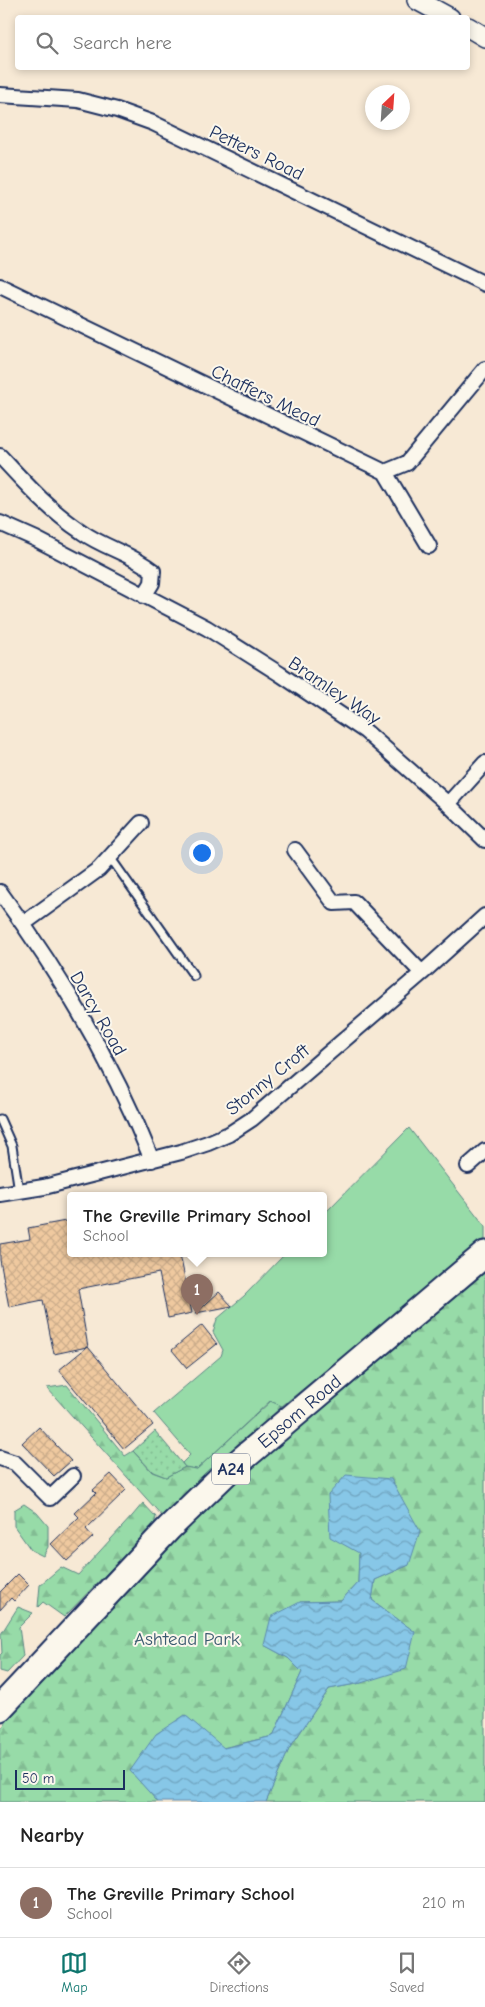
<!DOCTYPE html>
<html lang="en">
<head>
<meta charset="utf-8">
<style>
  :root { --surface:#fff; --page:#f6f6f6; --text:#222; --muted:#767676; --line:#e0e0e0; --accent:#0f766e }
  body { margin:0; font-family:"Comic Neue",sans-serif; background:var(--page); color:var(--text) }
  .compass { position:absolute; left:365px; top:85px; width:45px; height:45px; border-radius:50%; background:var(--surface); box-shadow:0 2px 8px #0003; rotate:25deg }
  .scale { position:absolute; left:15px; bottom:12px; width:110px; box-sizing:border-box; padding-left:5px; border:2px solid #1b2f5e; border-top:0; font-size:14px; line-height:18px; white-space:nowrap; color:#1b2f5e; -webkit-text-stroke:4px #fbf7ec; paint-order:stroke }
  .you { position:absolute; left:201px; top:852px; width:18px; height:18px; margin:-12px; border:4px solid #fff; border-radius:50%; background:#1a73e8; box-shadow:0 0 0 8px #1a73e833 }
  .badge { display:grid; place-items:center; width:32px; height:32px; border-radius:50%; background:var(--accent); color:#fff; font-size:16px; font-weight:700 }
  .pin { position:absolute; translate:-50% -41px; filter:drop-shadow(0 1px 2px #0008) }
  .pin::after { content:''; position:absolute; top:26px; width:18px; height:15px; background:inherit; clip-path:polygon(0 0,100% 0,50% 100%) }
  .popup { position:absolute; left:67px; top:1192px; width:260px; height:65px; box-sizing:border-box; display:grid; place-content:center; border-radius:5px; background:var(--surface); filter:drop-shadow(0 1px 4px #0005); font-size:16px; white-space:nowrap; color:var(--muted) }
  .popup b { font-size:19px; color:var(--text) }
  .popup::after { content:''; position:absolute; left:50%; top:100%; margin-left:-10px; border:10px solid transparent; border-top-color:var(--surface) }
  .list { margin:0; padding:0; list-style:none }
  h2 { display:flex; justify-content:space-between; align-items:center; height:65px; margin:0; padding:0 20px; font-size:21px }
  h2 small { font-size:16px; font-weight:400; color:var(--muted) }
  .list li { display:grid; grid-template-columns:32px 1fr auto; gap:15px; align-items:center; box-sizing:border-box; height:70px; padding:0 20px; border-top:1px solid var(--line) }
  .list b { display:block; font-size:19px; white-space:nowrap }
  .list p { margin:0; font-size:16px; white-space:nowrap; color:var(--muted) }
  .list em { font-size:16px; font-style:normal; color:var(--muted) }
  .icon { flex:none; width:28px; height:28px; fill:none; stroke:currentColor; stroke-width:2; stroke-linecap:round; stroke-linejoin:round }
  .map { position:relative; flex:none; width:485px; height:1802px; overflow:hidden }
  .search { position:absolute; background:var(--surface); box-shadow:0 2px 8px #0003; left:15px; right:15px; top:15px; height:55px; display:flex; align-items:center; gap:12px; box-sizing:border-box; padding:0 18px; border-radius:5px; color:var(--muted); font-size:19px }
  .sheet { height:135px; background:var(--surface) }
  nav { display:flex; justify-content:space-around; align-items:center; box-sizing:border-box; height:70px; border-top:1px solid var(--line); background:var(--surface); font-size:14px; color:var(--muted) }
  nav a { display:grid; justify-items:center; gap:2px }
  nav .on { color:var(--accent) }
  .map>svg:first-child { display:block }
  .forest { fill:url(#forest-firs); stroke:#598583 }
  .park { fill:url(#park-dots); stroke:#598583 }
  .pitch { fill:#97dba8; stroke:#598583 }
  .water { fill:url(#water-waves); stroke:#5c8ab0 }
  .building { fill:url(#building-cross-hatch); stroke:#1b2f5e }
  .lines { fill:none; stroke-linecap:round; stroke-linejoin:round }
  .lane-casing { stroke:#1b2f5e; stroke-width:11 }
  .street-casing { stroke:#1b2f5e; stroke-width:18 }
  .secondary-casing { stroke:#1b2f5e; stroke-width:22 }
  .highway-casing { stroke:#1b2f5e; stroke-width:29 }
  .lane { stroke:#fbf7ec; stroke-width:7 }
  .street { stroke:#fbf7ec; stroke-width:14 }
  .secondary { stroke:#fbf7ec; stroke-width:19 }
  .highway { stroke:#fbf7ec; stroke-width:25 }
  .labels { text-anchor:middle; stroke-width:4; stroke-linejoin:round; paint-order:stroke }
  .shield { fill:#fbf7ec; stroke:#5e6b89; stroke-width:1 }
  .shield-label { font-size:18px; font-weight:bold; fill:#1b2f5e }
  .street-label { font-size:19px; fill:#1b2f5e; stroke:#fbf7ec }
  .park-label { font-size:19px; fill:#3a5a70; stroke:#fbf7ec }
</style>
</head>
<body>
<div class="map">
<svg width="485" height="1802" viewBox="0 0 485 1802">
  <defs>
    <pattern id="forest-firs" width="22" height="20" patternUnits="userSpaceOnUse" patternTransform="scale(1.25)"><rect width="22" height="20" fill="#97dba8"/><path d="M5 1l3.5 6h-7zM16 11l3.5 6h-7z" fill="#82bc93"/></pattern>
    <pattern id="park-dots" width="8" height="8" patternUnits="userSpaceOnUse" patternTransform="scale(1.25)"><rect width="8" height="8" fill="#97dba8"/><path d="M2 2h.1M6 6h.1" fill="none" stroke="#82bc93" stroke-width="1.8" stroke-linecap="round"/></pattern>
    <pattern id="water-waves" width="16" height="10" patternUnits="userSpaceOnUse" patternTransform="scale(1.25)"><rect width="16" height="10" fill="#87c7e7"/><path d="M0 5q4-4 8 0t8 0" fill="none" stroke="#6ea2be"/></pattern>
    <pattern id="building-cross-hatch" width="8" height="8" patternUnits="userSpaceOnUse" patternTransform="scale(1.25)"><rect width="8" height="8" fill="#efc99f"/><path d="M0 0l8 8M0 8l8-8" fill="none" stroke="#ccad8b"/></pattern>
  </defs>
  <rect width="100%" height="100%" fill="#f7e9d5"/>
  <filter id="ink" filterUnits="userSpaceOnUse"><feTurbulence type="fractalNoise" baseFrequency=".02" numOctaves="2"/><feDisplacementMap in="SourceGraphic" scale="10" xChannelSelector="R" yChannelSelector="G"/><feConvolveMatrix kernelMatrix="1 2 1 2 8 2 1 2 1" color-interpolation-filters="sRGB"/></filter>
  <g filter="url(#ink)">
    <path class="forest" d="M485 1266V1802H266L289 1749 329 1689 361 1683 415 1632 372 1600 375 1580 409 1565 359 1553 358 1582 341 1601 300 1602 264 1645 288 1658 302 1672 273 1736 130 1770 158 1802H0V1730L46 1672 169 1545 281 1439Z
      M67 1385 125 1456 133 1451 152 1472 166 1477 185 1467 197 1469 271 1401 282 1406 164 1518 47 1388Z
      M143 1503 156 1517 154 1525 64 1617 43 1602 38 1607 40 1585 61 1567 78 1575 133 1515Z
      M24 1504 37 1513 48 1526V1547L43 1556 31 1550 14 1526V1510Z
      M18 1607 33 1613 19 1627 23 1656 7 1673 0 1671V1655L2 1653 1 1634Z"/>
    <path class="park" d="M155 1431 185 1467 166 1477 153 1472 133 1451Z"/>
    <path class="pitch" d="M409 1128 485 1226V1241L282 1406 270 1401 197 1469 185 1467 182 1463 190 1455 154 1413 221 1356 223 1350 213 1332 217 1319 244 1296 285 1254H323V1215Z"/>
    <path class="water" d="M346 1475 391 1479 420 1531 409 1565 375 1580 372 1600 415 1632 406 1669 361 1683 329 1689 289 1749 266 1802H158L130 1771 156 1734 185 1715 224 1748 273 1736 302 1672 288 1658 264 1645 271 1617 300 1602 341 1601 358 1582 359 1553 330 1537 328 1495Z"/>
    <path class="building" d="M71 1220V1254H180L192 1313 168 1318 159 1273 78 1289 88 1347 153 1425 124 1449 59 1370 87 1347 54 1354 43 1300 9 1307 0 1260V1244L30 1239 28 1228Z
      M219 1292 232 1306 196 1313Z
      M202 1325 217 1344 187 1368 172 1350Z
      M39 1427 71 1461 54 1476 22 1443Z
      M111 1474 126 1490 86 1529 93 1537 67 1561 51 1544 79 1517 75 1513 96 1493 93 1490Z
      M18 1574 29 1585 14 1601 11 1598 0 1610V1592Z"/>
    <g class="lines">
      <defs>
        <path id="lane" d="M110 857 194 976
          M0 1119 12 1146 19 1191"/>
        <path id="street" d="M0 95 78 100 117 110 153 123 485 284
          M0 286 385 472 407 463 485 369
          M0 456C26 484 50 511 82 532 104 548 131 553 153 571L152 583 144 596
          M385 472 429 546
          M0 523 36 539 207 628 280 674 365 731 448 804 485 840
          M448 804 485 763
          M295 850 334 903 354 902 422 973
          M0 892C61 975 114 1065 152 1160
          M23 924 99 869 141 823
          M468 1166 485 1151
          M0 1194 44 1187 181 1152 208 1143 229 1134 252 1119 422 973 485 916
          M0 1458 15 1463 50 1498 73 1476"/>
        <path id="secondary" d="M417 0 450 18
          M468 27 485 37"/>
        <g id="highway">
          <path id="s1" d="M0 1708 169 1528 228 1471 485 1254"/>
        </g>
      </defs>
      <use href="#lane" class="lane-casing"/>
      <use href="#street" class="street-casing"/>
      <use href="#secondary" class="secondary-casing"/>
      <use href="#highway" class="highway-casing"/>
      <use href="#lane" class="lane"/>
      <use href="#street" class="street"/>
      <use href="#secondary" class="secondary"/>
      <use href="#highway" class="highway"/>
    </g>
  </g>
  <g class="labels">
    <rect class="shield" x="212" y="1453.5" width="38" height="31" rx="4"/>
    <g class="shield-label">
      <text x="231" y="1475">A24</text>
    </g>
    <g class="street-label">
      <text transform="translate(257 152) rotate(26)" y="7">Petters Road</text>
      <text transform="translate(266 395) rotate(26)" y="7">Chaffers Mead</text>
      <text transform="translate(335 690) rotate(34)" y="7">Bramley Way</text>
      <text transform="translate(99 1013) rotate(60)" y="7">Darcy Road</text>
      <text transform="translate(267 1079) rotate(-39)" y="7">Stonny Croft</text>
      <text dy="7" stroke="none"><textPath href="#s1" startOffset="422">Epsom Road</textPath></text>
    </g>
    <g class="park-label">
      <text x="187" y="1645">Ashtead Park</text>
    </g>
  </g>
</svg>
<svg class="compass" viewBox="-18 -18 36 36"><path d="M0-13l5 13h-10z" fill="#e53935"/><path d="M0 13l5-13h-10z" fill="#767676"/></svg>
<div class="scale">50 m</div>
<div class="you"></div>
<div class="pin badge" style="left:197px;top:1315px;background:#8d6e63">1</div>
<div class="popup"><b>The Greville Primary School</b>School</div>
<div class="search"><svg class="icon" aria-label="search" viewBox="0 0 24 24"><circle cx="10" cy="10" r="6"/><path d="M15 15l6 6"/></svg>Search here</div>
</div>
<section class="sheet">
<h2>Nearby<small></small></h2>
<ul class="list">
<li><span class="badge" style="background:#8d6e63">1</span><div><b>The Greville Primary School</b><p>School</p></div><em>210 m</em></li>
</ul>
</section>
<nav>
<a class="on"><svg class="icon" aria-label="map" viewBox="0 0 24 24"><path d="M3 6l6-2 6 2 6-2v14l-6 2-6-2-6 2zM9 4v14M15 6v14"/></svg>Map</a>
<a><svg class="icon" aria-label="directions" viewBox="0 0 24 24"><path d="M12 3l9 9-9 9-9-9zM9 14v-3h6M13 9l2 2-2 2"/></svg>Directions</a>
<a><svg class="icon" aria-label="saved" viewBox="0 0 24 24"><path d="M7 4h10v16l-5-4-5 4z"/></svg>Saved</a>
</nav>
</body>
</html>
